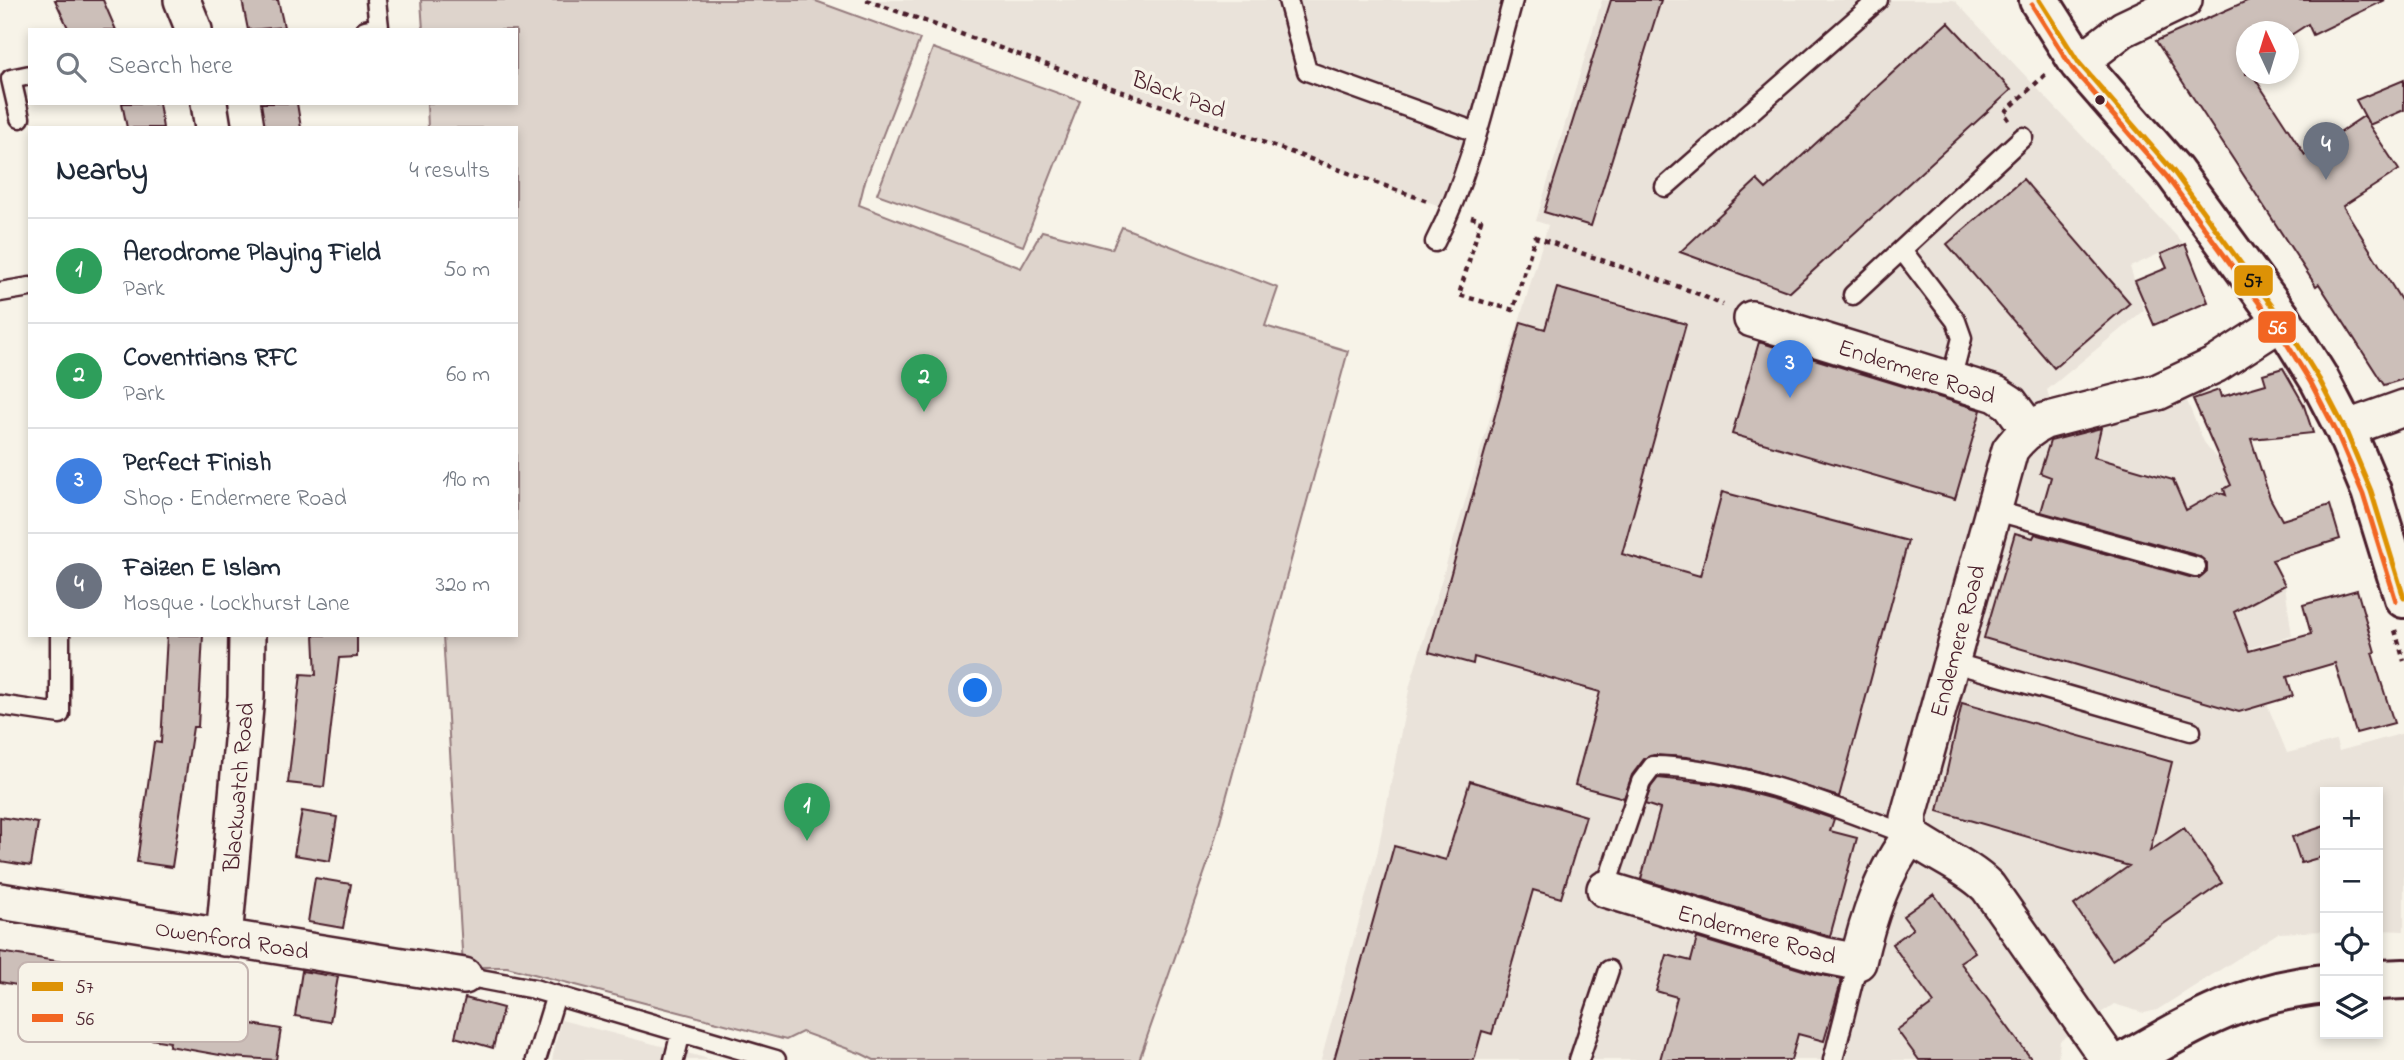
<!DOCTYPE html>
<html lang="en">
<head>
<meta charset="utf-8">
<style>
  :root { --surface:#fff; --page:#f2f2f3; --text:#1f2937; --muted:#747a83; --line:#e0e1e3; --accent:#111827 }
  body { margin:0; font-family:"Indie Flower",sans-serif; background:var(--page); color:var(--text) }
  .controls { position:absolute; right:21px; bottom:21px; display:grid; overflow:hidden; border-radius:0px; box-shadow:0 4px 10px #0003 }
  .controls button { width:63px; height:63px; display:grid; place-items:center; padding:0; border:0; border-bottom:2px solid var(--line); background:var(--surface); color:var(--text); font:35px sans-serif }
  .compass { position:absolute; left:2236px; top:21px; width:63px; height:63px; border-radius:50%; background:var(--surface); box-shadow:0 4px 10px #0003; rotate:356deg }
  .you { position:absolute; left:976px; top:691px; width:24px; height:24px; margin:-18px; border:5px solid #fff; border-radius:50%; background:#1a73e8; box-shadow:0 0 0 10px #1a73e833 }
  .badge { display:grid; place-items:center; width:46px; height:46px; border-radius:50%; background:var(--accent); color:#fff; font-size:23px; font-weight:700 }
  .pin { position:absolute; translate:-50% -58px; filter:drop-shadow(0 2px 4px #0008) }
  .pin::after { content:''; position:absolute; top:37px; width:24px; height:21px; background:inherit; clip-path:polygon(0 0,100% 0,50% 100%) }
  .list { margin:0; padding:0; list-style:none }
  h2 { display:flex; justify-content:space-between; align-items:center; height:91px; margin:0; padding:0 28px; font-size:30px }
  h2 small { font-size:23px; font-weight:400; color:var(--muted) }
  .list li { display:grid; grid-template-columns:46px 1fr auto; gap:21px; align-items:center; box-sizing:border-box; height:105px; padding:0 28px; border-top:2px solid var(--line) }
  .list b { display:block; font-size:26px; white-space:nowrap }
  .list p { margin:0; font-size:23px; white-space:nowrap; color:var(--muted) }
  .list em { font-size:23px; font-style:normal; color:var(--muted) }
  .icon { flex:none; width:38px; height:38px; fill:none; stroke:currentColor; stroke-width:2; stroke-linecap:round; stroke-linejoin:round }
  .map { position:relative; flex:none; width:2404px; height:1060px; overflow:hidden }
  .search { position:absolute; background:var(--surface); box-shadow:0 4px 10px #0003; left:28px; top:28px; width:490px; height:77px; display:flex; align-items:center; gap:18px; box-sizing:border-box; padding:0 24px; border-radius:0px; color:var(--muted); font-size:26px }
  .panel { position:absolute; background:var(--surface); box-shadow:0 4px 10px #0003; left:28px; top:126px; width:490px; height:511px; border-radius:0px }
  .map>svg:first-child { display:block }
  .built { fill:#eae3da }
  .green { fill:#ded4cc; stroke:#947a7c; stroke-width:2 }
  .building { fill:#ccbfb9; stroke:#4a1f2b; stroke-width:2 }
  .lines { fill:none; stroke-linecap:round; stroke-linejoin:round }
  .service-casing { stroke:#4a1f2b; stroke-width:23 }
  .minor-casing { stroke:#4a1f2b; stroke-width:40 }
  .tertiary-casing { stroke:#4a1f2b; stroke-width:44 }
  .secondary-casing { stroke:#4a1f2b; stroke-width:44 }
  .path { stroke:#4a1f2b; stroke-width:4.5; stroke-dasharray:5 5; stroke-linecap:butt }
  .service { stroke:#f7f3e8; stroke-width:18 }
  .minor { stroke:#f7f3e8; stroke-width:35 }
  .tertiary { stroke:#f7f3e8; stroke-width:38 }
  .secondary { stroke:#f7f3e8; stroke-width:38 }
  .bus-1-casing { stroke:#f7f3e8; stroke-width:10 }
  .bus-2-casing { stroke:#f7f3e8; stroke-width:10 }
  .bus-1 { stroke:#dd9206; stroke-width:5 }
  .bus-2 { stroke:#f26522; stroke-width:5 }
  .bus-dot { fill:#4a1f2b; stroke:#f7f3e8; stroke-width:2.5 }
  .labels { text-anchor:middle; stroke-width:7; stroke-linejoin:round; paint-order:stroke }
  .street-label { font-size:24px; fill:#4a1f2b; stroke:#f7f3e8 }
  .key { fill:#f7f3e8; stroke:#c3b3af; stroke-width:2 }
  .key-label { font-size:19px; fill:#4a1f2b }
  .line-badge { stroke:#f7f3e8; stroke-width:2.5 }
  .badge-label { font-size:19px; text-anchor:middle; font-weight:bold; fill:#fff }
  .pale-badge-label { font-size:19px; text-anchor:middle; font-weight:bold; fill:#111 }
</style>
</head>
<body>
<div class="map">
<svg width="2404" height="1060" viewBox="0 0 2404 1060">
  <rect width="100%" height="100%" fill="#f7f3e8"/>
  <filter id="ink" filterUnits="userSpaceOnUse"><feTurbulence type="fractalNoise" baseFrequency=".0143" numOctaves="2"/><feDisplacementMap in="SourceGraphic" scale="14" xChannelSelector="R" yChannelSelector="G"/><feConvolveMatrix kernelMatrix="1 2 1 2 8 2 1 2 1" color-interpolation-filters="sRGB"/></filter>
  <g filter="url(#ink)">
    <path class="built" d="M866 0H1514L1451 210Z
      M1602 0H1954L2183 243 2130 267 2144 310 2047 390 2058 429 2187 401 2204 442 2221 464 2231 486 2285 585 2292 636 2250 648 2267 704 2287 753 2336 741 2339 751 2404 733V931L2378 930V792H2325V931L2278 933 2157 1010 2144 1013 2114 1004 2060 1041 2058 1060H1321L1377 855 1410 685 1548 225 1536 221Z
      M561 1020 677 1050 712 1060H552Z"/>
    <path class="green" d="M421 0H813L920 39 865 181 859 205 1021 268 1042 231 1112 249 1122 227 1278 288 1265 326 1348 351 1210 857 1139 1060H874L862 1054 802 1032 786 1040 507 967H463L443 635H516V128H428L427 103H516V30H423Z
      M933 48 1080 101 1023 246 877 194Z"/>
    <path class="building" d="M55 0H103L116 30H69Z
      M242 0H278L284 27 248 30Z
      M1611 0H1661L1591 226 1544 212Z
      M2249 0H2385L2313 35 2308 24 2288 37V32H2246V74H2252L2305 155 2364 116 2369 124 2356 100 2404 80V110L2369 125 2399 170 2343 206 2404 305V379L2384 385 2319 284 2316 286 2156 41Z
      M1948 22 2011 90 1790 292 1680 252 1757 180 1766 189Z
      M122 103H159L163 128H127Z
      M261 103H297L301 128H265Z
      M2023 179 2130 303 2054 368 1947 244Z
      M2185 244 2208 302 2154 325 2135 281 2167 268 2161 254Z
      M1557 288 1686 324 1622 554 1700 576 1722 492 1908 541 1839 797 1754 770 1687 757 1654 755 1644 759 1632 775 1624 798 1575 785 1600 692 1474 657 1473 664 1429 652 1521 322 1545 329Z
      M1759 342 1981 410 1955 499 1732 434Z
      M2283 368 2303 403 2313 433 2251 439 2270 498 2282 520 2330 505 2340 539 2272 560 2285 585 2234 612 2249 651 2311 634 2303 605 2357 590 2375 652 2372 653 2394 723 2356 733 2335 663 2287 677 2293 696 2239 712 1984 638 2015 533 2033 538 2035 534 2193 578H2199L2207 571V564L2199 556 2041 512 2051 477 2040 473 2050 441 2101 428 2094 457 2173 480 2186 510 2218 492 2226 495 2224 489 2231 485 2193 399 2219 390 2221 397 2266 384 2263 374Z
      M167 635H203L198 727H193L172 867 137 862 154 742 161 743Z
      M314 635H357V657L339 658 324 787 288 783 301 674 316 675Z
      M1962 703 2172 762 2150 851 2184 828 2222 883 2112 960 2074 905 2129 866 1938 811Z
      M1658 778 1716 784 1781 801 1834 819 1830 831 1857 838 1830 936 1641 879 1660 809 1645 804 1651 787Z
      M1470 781 1586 816 1561 898 1533 890 1492 1034 1482 1031 1474 1060H1334L1394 846 1446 860Z
      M302 811 337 817 330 861 294 855Z
      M0 817 38 823 31 866 0 861Z
      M2325 826V856L2301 863 2292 837Z
      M315 878 351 884 343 928 308 922Z
      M1934 894 1975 952 1960 962 2032 1060H1919L1897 1030 1934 1003 1892 944 1913 929 1903 916Z
      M1697 938 1816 974 1842 979 1824 1041 1798 1034 1791 1060H1660L1677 997 1656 991 1667 955 1691 961Z
      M0 952 88 966 82 1002 38 994 39 989 0 982Z
      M302 971 338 977 330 1022 295 1016Z
      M113 996 158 1004 157 1008 281 1029 276 1060 231 1057 169 1046 170 1042 107 1032Z
      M465 998 503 1008 493 1048 455 1037Z"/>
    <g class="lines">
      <defs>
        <path id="service" d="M1288 0 1307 71 1476 132
          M365 30 379 27 376 0
          M20 118 11 79 30 75
          M1665 187 1878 0
          M1435 242C1474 167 1490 81 1513 0
          M1902 250 1956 321 1962 338 1951 380
          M0 292 30 287
          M1853 295 2023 137
          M1993 510 2196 567
          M1951 662 2191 731
          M0 705 60 714V635
          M1605 889 1641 782 1653 766C1738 767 1832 806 1911 836
          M464 976 534 989 776 1060
          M536 1060 556 995
          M674 1060 681 1032
          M1579 1060 1609 970
          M1833 1060 1858 962"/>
        <path id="minor" d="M182 0 194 30
          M2079 63 2123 29 2184 0
          M209 103 213 128
          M1752 319 1996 394 2010 403 2029 429
          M2345 429 2404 408
          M1605 889 1822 955 1858 962C1867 921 1884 869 1911 836
          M0 901 464 976
          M224 938 246 697 247 635
          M2109 1060 1988 887C1967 866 1935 854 1911 836L1908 818 2010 450C2020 436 2030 428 2045 421L2158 392 2215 365 2283 321"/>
        <path id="tertiary" d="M2378 980 2404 979
          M2128 1060C2196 1021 2245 992 2325 984"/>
        <path id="secondary" d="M2039 0 2079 63 2174 172 2283 321 2319 379 2345 429 2371 491 2404 598"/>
      </defs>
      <use href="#service" class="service-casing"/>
      <use href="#minor" class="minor-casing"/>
      <use href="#tertiary" class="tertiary-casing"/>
      <use href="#secondary" class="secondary-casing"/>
      <path class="path" d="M866 0 1430 202
        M2009 120 2004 113 2047 73
        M1471 217 1481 220 1459 295 1513 310 1535 237 1694 292 1723 305
        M2395 630 2404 661"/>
      <use href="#service" class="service"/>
      <use href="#minor" class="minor"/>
      <use href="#tertiary" class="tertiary"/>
      <use href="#secondary" class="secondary"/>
      <defs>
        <path id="bus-1" d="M2039 0 2079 63 2174 172 2283 321 2319 379 2345 429 2371 491 2404 598"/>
        <path id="bus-2" d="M2032 5 2072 68 2167 177 2276 326 2311 383 2337 433 2363 494 2396 601"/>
      </defs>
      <use href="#bus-1" class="bus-1-casing"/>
      <use href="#bus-2" class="bus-2-casing"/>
      <use href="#bus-1" class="bus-1"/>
      <use href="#bus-2" class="bus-2"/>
    </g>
  </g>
  <circle class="bus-dot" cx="2100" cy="100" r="6"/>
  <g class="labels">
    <g class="street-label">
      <text transform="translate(1179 94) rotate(20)" y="8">Black Pad</text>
      <text transform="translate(1917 371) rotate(18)" y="8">Endermere Road</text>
      <text transform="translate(1957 641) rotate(-75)" y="8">Endemere Road</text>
      <text transform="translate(238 787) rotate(-85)" y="8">Blackwatch Road</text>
      <text transform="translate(1757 934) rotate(16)" y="8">Endermere Road</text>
      <text transform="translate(232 939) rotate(9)" y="8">Owenford Road</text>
    </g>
  </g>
  <rect x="18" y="962" width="230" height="80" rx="10" class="key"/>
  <rect x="32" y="982" width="31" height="9" fill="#dd9206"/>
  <rect x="32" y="1014" width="31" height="8" fill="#f26522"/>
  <g class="key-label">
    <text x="75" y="993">57</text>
    <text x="75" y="1025">56</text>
  </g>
  <g class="line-badge">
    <rect x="2233" y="264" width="41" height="33" rx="7" fill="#dd9206"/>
    <rect x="2257" y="310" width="40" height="34" rx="7" fill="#f26522"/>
  </g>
  <g class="badge-label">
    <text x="2277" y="334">56</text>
  </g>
  <g class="pale-badge-label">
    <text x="2253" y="287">57</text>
  </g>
</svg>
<div class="controls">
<button>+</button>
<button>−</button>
<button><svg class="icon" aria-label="locate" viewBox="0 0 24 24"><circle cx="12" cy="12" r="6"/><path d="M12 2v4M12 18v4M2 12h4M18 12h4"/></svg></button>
<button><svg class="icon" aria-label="layers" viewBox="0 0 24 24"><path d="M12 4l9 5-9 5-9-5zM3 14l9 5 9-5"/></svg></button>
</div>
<svg class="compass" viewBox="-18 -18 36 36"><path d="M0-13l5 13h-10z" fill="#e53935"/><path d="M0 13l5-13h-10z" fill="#747a83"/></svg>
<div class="you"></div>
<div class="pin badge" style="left:807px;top:841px;background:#2e9e5b">1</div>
<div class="pin badge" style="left:924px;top:412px;background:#2e9e5b">2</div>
<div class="pin badge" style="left:1790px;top:398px;background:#3f7fe0">3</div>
<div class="pin badge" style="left:2326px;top:180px;background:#6b7280">4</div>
<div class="search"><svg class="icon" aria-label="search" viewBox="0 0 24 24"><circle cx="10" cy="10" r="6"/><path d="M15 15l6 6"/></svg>Search here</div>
<section class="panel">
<h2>Nearby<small>4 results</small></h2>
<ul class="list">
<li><span class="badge" style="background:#2e9e5b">1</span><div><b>Aerodrome Playing Field</b><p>Park</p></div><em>50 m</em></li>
<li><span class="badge" style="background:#2e9e5b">2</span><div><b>Coventrians RFC</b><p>Park</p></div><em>60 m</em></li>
<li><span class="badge" style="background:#3f7fe0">3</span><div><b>Perfect Finish</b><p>Shop · Endermere Road</p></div><em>190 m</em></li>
<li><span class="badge" style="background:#6b7280">4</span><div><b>Faizen E Islam</b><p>Mosque · Lockhurst Lane</p></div><em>320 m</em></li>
</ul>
</section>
</div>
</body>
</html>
